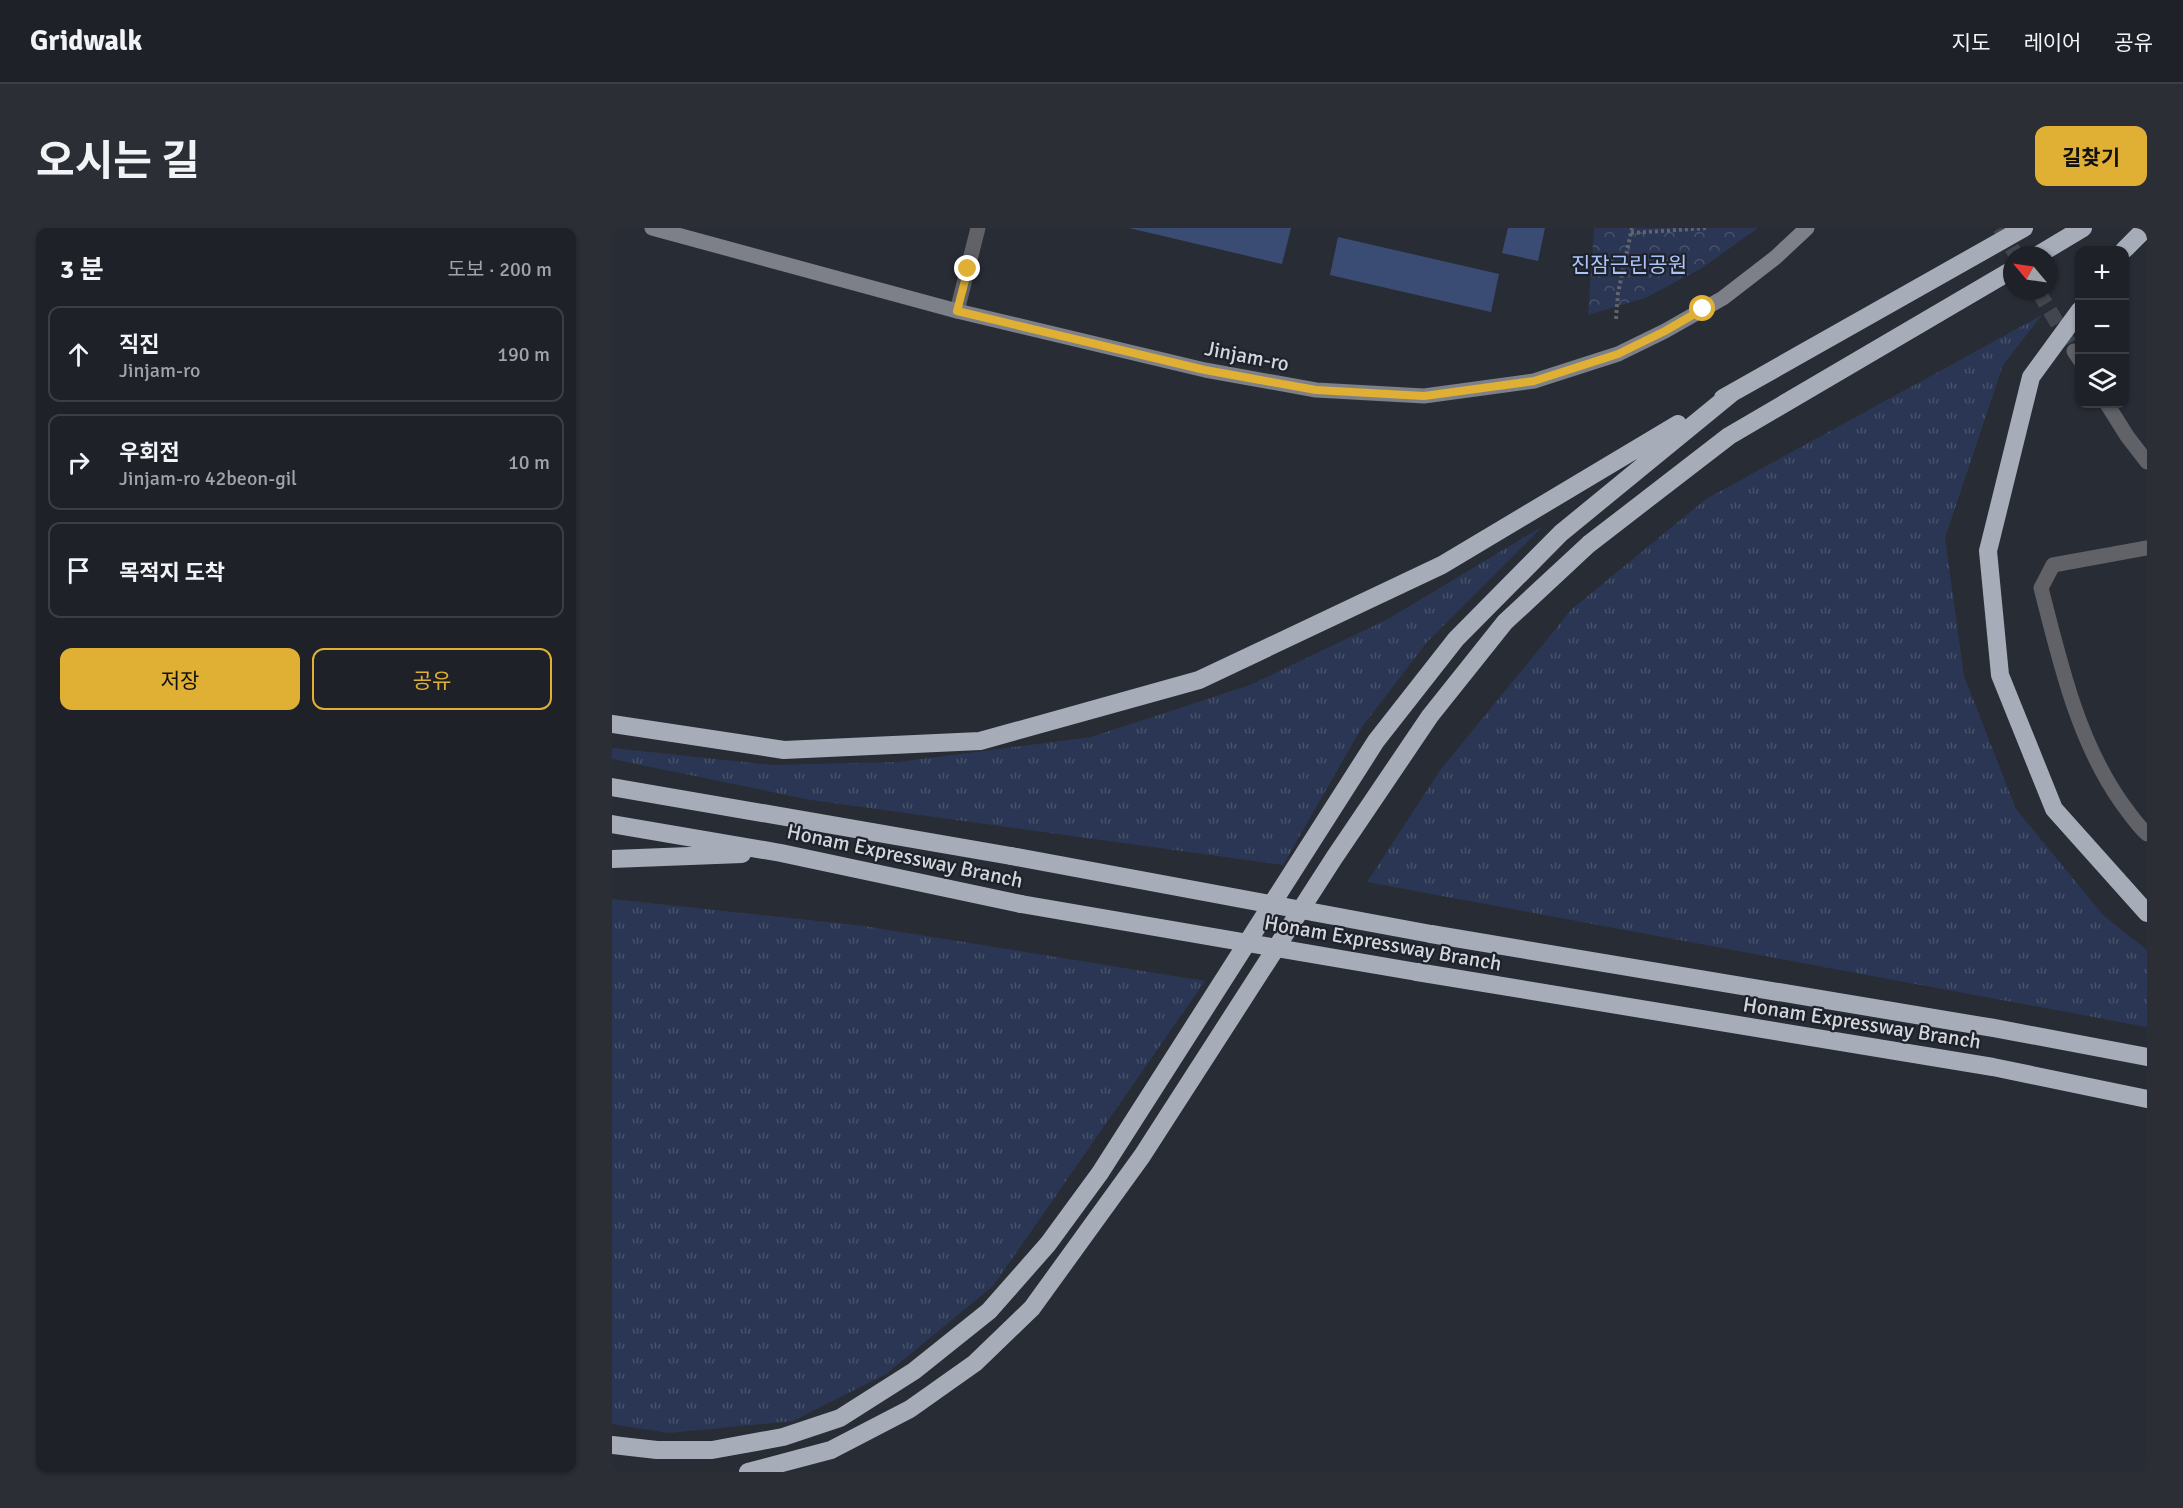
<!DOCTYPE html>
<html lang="ko">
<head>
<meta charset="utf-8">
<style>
  :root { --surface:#1e2128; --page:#2b2e34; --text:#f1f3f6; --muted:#a1a3a8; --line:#3c3e45; --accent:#e0b034 }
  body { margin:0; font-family:Signika,"Noto Sans KR",sans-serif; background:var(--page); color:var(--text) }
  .controls { position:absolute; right:18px; top:18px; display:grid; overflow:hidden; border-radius:12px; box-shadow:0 2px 4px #0004 }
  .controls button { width:54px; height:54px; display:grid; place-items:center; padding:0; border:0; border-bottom:2px solid var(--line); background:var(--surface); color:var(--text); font:30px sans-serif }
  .compass { position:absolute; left:1391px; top:18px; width:54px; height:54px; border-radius:50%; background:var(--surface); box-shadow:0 2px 4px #0004; rotate:299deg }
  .stop { position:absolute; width:18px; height:18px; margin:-14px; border:4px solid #e0b034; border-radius:50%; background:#fff }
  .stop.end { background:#e0b034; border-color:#fff; box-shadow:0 2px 6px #0008 }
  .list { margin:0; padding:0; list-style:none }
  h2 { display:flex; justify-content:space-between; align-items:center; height:78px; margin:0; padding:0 24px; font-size:26px }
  h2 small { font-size:20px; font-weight:400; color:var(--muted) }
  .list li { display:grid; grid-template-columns:39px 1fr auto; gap:18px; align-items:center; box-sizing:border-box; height:96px; margin:0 12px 12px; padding:0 12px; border:2px solid var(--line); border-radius:12px }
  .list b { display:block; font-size:22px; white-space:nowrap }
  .list p { margin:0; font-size:20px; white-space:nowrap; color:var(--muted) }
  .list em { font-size:20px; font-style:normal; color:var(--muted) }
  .actions { display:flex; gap:12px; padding:18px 24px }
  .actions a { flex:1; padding:14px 0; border:2px solid var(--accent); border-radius:12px; text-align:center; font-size:21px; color:var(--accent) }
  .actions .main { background:var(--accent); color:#111 }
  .icon { flex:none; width:33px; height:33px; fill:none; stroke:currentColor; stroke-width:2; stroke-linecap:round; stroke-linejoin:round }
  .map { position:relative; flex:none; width:1535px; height:1244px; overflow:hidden; border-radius:12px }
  header { display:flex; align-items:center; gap:36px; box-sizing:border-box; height:84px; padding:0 30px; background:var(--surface); border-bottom:2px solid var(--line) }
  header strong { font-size:28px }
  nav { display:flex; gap:33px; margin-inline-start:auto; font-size:21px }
  .intro { display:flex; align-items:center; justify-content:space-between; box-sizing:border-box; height:144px; padding:0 36px }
  h1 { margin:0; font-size:42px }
  .button { padding:15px 27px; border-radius:12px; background:var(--accent); color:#111; font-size:21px; font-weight:700 }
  main { display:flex; gap:36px; padding:0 36px }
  aside { flex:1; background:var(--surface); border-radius:12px; box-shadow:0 2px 4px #0004 }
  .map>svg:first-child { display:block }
  .grass { fill:url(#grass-tufts) }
  .park { fill:url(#park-crowns) }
  .building { fill:#3b4c74 }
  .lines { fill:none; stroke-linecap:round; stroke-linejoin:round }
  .street-tunnel { stroke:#42464e; stroke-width:15; stroke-dasharray:15 8; stroke-linecap:butt }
  .path { stroke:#61646c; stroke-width:4; stroke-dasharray:3 3; stroke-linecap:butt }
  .lane { stroke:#606267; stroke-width:15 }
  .street { stroke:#606267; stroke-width:15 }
  .secondary { stroke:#7d8088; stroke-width:15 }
  .highway { stroke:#a7adb8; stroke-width:18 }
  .highway-bridge { stroke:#a7adb8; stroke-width:18 }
  .route { stroke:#e0b034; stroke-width:8 }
  .labels { text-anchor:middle; stroke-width:4.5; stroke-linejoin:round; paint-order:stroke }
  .park-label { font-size:21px; fill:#acc3f8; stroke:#1e222b }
  .street-label { font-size:21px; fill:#d3d6dc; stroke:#1e222b }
</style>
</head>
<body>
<header>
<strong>Gridwalk</strong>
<nav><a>지도</a><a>레이어</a><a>공유</a></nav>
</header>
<div class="intro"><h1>오시는 길</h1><a class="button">길찾기</a></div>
<main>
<aside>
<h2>3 분<small>도보 · 200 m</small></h2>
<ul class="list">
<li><svg class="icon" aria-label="ahead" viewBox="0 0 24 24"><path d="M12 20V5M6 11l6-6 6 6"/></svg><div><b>직진</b><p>Jinjam-ro</p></div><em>190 m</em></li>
<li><svg class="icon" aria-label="right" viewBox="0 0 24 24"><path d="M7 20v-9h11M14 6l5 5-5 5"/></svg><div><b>우회전</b><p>Jinjam-ro 42beon-gil</p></div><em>10 m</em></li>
<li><svg class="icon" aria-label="arrive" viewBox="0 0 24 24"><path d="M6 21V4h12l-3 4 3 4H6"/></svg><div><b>목적지 도착</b></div></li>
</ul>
<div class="actions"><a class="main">저장</a><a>공유</a></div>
</aside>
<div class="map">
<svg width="1535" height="1244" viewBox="0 0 1535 1244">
  <defs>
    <pattern id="grass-tufts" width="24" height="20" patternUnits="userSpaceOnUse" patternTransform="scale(1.5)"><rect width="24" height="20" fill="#2a3653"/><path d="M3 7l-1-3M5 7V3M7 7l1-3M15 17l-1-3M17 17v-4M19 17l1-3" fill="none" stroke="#48526b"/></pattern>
    <pattern id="park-crowns" width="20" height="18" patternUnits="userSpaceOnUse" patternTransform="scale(1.5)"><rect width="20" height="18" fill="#2a3653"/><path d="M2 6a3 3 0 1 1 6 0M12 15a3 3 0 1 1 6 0" fill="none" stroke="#48526b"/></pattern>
  </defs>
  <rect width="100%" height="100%" fill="#282c35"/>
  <path class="grass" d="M1430 87 1391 137 1333 310 1352 448 1404 581 1491 687 1535 722V799L755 654 829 541 960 381 1094 271Z
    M931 298 815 414 750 499 671 637 199 572 0 531V520L160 537 286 534 479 509 638 457 776 391Z
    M0 671 252 698 593 753 381 1058 274 1146 181 1193 57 1205 0 1196Z"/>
  <path class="park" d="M982 0H1146L1090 40 1033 70 976 87Z"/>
  <path class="building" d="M517 0H679L670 36Z
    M896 0H933L926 33 890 25Z
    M726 9 887 46 879 84 718 47Z"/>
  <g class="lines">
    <path class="street-tunnel" d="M1388 0 1404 27
      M1426 63 1462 123"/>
    <path class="path" d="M1019 5 1095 0
      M1004 91 1006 65 1020 0"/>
    <path class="lane" d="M1535 320 1441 337 1429 360C1448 434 1465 511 1509 574 1517 585 1525 597 1535 606"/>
    <path class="street" d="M345 83 366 0
      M1462 123 1468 132
      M1495 176 1515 208 1535 234"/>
    <path class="secondary" d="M40 0 345 83 593 142 704 162 812 168 922 153 1006 126 1053 103 1111 70 1164 29 1195 0"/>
    <path class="highway" d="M1512 22 1534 0
      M1426 27 1471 0
      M1468 82 1419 149 1376 323 1388 447 1442 581 1535 685
      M1111 170 1412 0
      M0 496 172 522 368 513 587 452 830 337 1066 196
      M0 559 399 628
      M0 596 169 625 409 676
      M0 631 130 626
      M819 706 1382 800 1535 829
      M805 744 1381 839 1535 871
      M0 1217 45 1222H100L171 1209 228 1190 302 1143 377 1083 436 1016 488 945 764 513 844 411 949 305 1120 165
      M136 1244 219 1222 298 1181 363 1135 420 1080 530 928 722 630 818 488 893 394 977 316 1117 208 1400 42"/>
    <path class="highway-bridge" d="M399 628 819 706
      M409 676 805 744"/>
  </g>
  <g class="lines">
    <path class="route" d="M356 41 345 83 593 142 704 162 812 168 922 153 1006 126 1053 103 1091 81"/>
  </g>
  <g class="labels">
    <g class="park-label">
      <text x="1017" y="44">진잠근린공원</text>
    </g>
    <g class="street-label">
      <text transform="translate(635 128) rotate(11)" y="7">Jinjam-ro</text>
      <text transform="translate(293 628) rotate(12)" y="7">Honam Expressway Branch</text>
      <text transform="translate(771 715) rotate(10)" y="7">Honam Expressway Branch</text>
      <text transform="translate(1250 795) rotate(9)" y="7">Honam Expressway Branch</text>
    </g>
  </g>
</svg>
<div class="controls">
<button>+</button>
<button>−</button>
<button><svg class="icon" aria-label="layers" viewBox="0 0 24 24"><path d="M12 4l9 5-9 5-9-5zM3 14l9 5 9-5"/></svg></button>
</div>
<svg class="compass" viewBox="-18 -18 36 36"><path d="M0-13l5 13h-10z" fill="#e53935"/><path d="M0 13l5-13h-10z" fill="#a1a3a8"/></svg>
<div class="stop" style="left:1091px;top:81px"></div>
<div class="stop end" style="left:356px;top:41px"></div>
</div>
</main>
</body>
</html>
